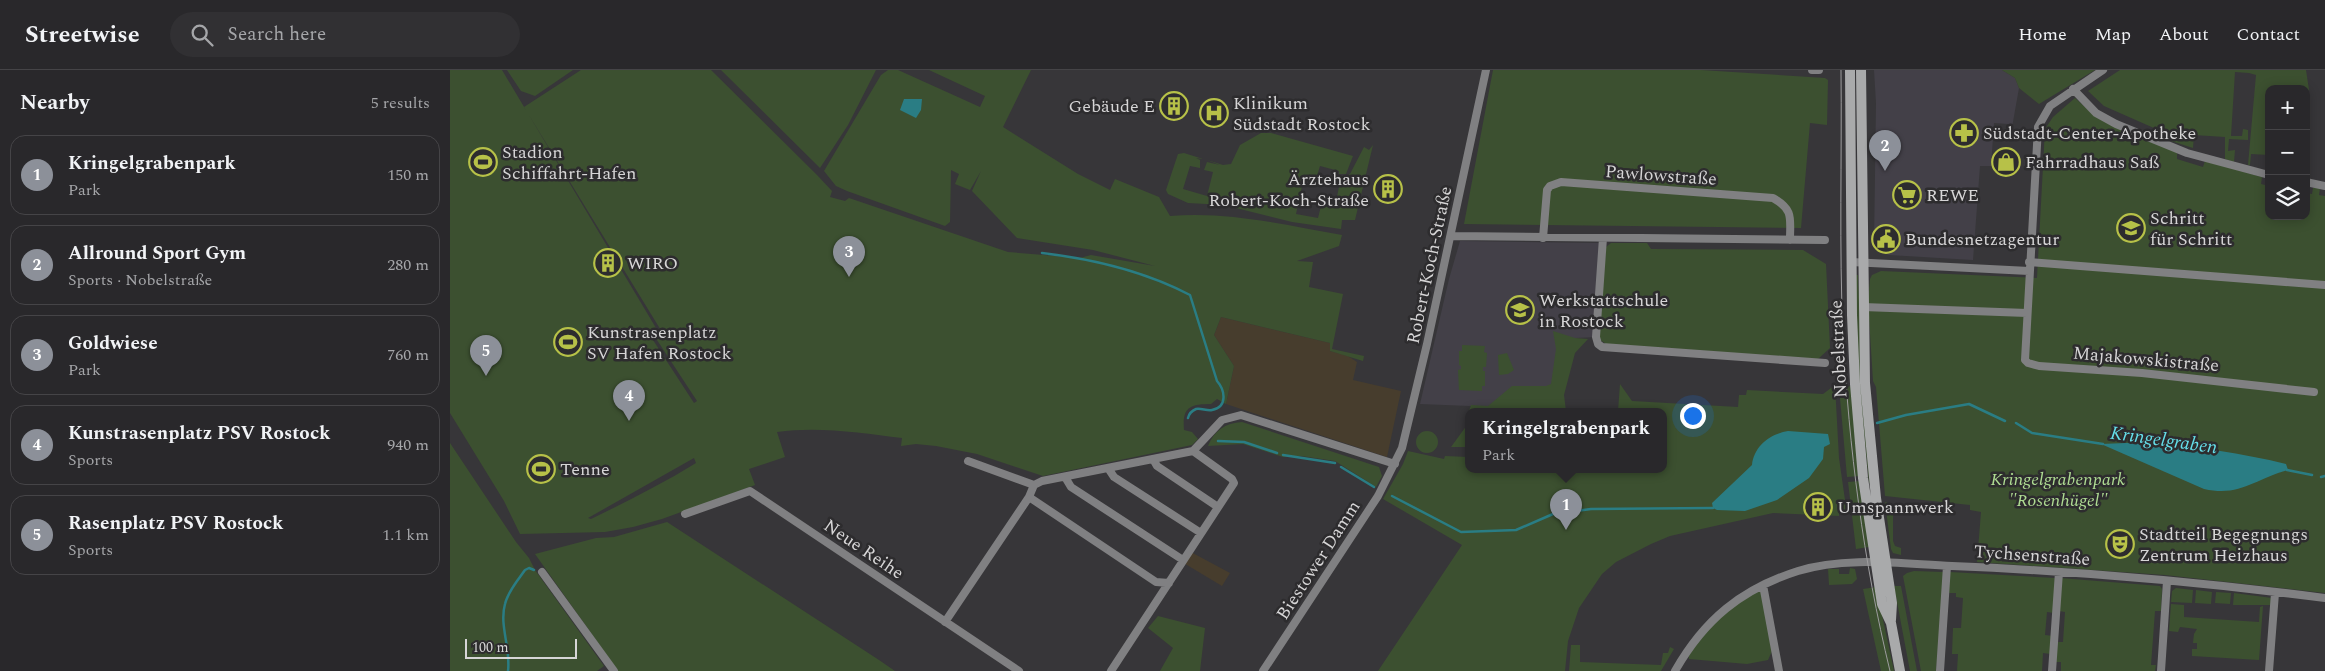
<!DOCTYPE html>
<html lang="en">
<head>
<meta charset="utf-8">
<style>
  :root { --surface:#29282b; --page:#313033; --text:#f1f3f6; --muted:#a5a6a9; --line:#454447; --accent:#8c9099 }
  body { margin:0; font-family:Spectral,serif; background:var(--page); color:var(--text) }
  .controls { position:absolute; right:15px; top:15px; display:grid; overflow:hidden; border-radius:10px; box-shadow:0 2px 12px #0003 }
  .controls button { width:45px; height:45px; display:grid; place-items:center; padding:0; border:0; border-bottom:1px solid var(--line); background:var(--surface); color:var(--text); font:25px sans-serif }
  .scale { position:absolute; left:15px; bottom:12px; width:112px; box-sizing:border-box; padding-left:5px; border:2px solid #d6d5d6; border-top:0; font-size:14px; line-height:18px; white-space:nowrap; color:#d6d5d6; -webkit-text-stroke:4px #2d2c2e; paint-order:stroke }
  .you { position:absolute; left:1242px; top:345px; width:18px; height:18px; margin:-12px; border:4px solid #fff; border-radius:50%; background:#1a73e8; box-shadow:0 0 0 8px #1a73e833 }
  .badge { display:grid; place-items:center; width:32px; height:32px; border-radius:50%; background:var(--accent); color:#fff; font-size:16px; font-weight:700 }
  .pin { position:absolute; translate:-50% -41px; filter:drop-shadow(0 1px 2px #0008) }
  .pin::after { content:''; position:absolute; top:26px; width:18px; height:15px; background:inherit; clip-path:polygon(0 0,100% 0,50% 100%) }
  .popup { position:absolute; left:1015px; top:338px; width:202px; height:65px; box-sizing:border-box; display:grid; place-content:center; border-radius:10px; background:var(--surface); filter:drop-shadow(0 1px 4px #0005); font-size:16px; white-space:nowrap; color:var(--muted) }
  .popup b { font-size:19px; color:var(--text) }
  .popup::after { content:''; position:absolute; left:50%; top:100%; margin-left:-10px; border:10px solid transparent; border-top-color:var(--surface) }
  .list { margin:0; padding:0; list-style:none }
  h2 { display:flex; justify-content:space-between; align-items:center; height:65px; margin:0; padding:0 20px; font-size:21px }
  h2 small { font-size:16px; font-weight:400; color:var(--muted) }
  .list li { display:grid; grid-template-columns:32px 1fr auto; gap:15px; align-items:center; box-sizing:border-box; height:80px; margin:0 10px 10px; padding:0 10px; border:1px solid var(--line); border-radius:15px }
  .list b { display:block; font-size:19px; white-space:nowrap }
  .list p { margin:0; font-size:16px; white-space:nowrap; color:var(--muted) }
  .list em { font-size:16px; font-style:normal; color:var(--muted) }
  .icon { flex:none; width:28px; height:28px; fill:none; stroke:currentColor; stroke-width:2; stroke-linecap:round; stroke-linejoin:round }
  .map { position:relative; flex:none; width:1875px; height:601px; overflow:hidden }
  header { display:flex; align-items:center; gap:30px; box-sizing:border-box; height:70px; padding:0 25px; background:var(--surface); border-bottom:1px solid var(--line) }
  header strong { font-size:24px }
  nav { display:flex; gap:28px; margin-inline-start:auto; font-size:18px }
  .search { width:350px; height:45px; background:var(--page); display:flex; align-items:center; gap:12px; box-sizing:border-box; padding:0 18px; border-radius:28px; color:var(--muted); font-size:19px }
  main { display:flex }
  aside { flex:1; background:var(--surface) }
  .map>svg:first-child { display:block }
  .built { fill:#434048 }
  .industrial { fill:#473d2d }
  .green { fill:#3c5030; fill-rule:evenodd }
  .water { fill:#2a7d84 }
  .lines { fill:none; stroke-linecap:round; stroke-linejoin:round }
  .stream { stroke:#2a7d84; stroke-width:2.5 }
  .street { stroke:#808082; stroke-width:8 }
  .secondary { stroke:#a9aaab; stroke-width:10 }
  .tram { stroke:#9e9d9f; stroke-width:1 }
  .labels { text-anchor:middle; stroke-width:5; stroke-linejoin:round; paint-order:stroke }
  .poi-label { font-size:18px; fill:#d6d5d6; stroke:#2d2c2e; text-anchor:start }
  .street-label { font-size:18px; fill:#d6d5d6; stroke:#2d2c2e }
  .park-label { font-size:18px; font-style:italic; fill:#aedb92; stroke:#2d2c2e }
  .water-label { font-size:19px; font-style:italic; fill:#65dee9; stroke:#2d2c2e }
</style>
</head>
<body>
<header>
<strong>Streetwise</strong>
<div class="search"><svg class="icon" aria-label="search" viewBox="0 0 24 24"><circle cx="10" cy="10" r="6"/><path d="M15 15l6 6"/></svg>Search here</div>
<nav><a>Home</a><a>Map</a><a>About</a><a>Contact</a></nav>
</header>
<main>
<aside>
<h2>Nearby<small>5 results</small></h2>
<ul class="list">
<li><span class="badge">1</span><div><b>Kringelgrabenpark</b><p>Park</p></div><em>150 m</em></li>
<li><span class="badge">2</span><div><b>Allround Sport Gym</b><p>Sports · Nobelstraße</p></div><em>280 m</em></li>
<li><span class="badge">3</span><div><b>Goldwiese</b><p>Park</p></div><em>760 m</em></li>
<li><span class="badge">4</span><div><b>Kunstrasenplatz PSV Rostock</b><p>Sports</p></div><em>940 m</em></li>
<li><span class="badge">5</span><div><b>Rasenplatz PSV Rostock</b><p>Sports</p></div><em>1.1 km</em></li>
</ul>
</aside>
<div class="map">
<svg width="1875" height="601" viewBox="0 0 1875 601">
  <rect width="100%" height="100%" fill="#373639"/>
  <path class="built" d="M1424 0H1552L1565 8 1569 18 1561 63 1557 62 1558 54 1544 53 1541 96H1530L1523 190 1439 185 1431 182 1424 175 1426 33Z
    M1010 171 1153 173 1146 267 1125 268 1094 339 970 334 999 209Z"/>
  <path class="industrial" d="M771 247 880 273V281L898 286 907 292 903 310 951 321 937 387 776 334 784 296 764 265Z
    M739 481 780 503 772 516 732 492Z"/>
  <path class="green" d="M0 0H52L206 258 203 270 244 333 247 331 207 270 212 262 74 37 131 0H261L367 105 382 121 380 127 395 131 399 128 558 182 630 188 641 185 705 196 643 180 567 168 522 121 531 101 520 120 505 114 509 104 501 100 500 152 495 156 397 121 386 116 374 101 431 5 438 0H448L530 37 535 26 479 0H581L553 57 628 104 660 120 665 109 709 127 720 146C778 141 835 155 892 165L889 176 847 191 863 192 859 217 893 224 882 279 914 286 913 291 880 281V273L771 247 764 265 784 296 776 334 767 329 761 334C740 334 732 337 734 360L742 362 748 369 742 375 593 406 527 384 486 376 466 374 451 376 452 368C412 363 368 356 327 362L335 387 299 399 305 415 297 418 212 449 183 457 155 462 70 464 54 431 0 343ZM244 388 246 393C212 414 176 432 141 449L138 448Z
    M57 0H123L85 26 71 21Z
    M271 0H426L398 55 370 98Z
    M1043 0H1251L1375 8 1378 10 1377 55 1360 53 1351 158 1014 154Z
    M1552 0H1645L1589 34 1569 18 1565 8Z
    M1670 0H1856L1859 20 1856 58V19H1819V85L1801 84 1800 95H1798L1806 5 1799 3 1785 2 1781 66H1792L1793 59 1798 60V70L1779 69 1778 81 1785 80 1784 92 1775 89V67L1744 65 1743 78 1721 71 1722 66 1654 36 1638 21Z
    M1625 28 1645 46 1727 83V89L1753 97 1755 91 1812 107 1811 114 1819 116V146H1856V123L1862 124 1863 118H1870L1869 125 1875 126V523L1715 505 1527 492 1531 442 1520 440V435L1435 426 1426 317 1423 311 1418 232 1420 209 1422 205 1431 201 1587 208 1595 59 1603 47Z
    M811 63H821L903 86 896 104H889V101L870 96 866 109 854 107 846 144 868 148 871 136 885 138 890 111 900 104 914 77 919 80 923 75 905 150H892L891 159 842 152 774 135 738 133 718 124 716 120 728 84 734 83 753 89 746 88 750 90V98L740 96 733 119 757 126 763 102 754 100 757 92 770 95 757 90 773 95 781 94 790 75Z
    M1161 173H1197L1201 179 1353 180 1376 194 1380 278 1368 289 1156 274 1149 269 1156 177Z
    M1405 205H1408L1413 313 1421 412 1419 413 1409 314Z
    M1103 261 1125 268 1138 269 1125 283 1114 325 1116 341H1039L1038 339V341H1019L1021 335 1038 336 1062 316H1096L1101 314 1106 279Z
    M1012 275 1035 276 1034 282 1037 283 1036 297H1033V301H1035V316H1032V321L1009 320 1008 300 1011 299V296L1009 295V281H1012Z
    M1057 283 1064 300 1058 304 1049 305 1048 285Z
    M1170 314 1182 331 1288 337 1289 325H1296L1297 320 1373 324 1385 315 1389 388 1397 444H1389V446L1323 443 1220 466 1201 474 1166 492 1152 504 1129 538 1118 571 1115 601H928L1012 475 933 429 953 394 958 381 994 389 995 386 1018 387V399H1214V341H1168Z
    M1402 316 1410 406 1397 407 1389 317Z
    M1018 346V377H1001L1017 355Z
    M792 352 929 397 932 406 926 417 885 391 851 386 833 387 793 374 758 376C764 361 775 353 792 352Z
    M966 372a11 11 0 1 1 22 0a11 11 0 1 1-22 0Z
    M0 373 66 472 79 488 85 500 154 596 147 601H0Z
    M1410 411 1419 477 1406 479 1398 412Z
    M1435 432 1443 435V471L1445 476 1451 478V485L1443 483 1441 479Z
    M217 452 429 590 445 601H168L85 484 146 468 164 467Z
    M1400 498 1405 499 1407 509 1402 514 1379 515 1378 499H1389V504H1399Z
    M1464 501 1493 502 1495 506 1486 601H1471L1453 506 1457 503Z
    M1500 502 1605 508 1604 543 1597 542 1595 565 1603 566 1601 584 1593 583 1592 601H1507L1508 584H1502L1503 558H1511L1513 528 1506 527V523H1497Z
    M1610 508 1710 516 1712 519 1711 541H1705L1701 595H1706L1705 601H1611V592H1605L1607 572H1613L1615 542 1609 541Z
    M1444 516H1451L1467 601H1460Z
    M1426 517 1444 601H1431L1413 519Z
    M1726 518 1743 520 1742 533 1721 532 1722 521Z
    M1312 519 1322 581 1318 590 1297 594 1239 589 1238 583C1260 554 1281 535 1312 519Z
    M1746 520 1762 522 1761 534 1745 533Z
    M1766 522 1781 523 1780 534 1765 533Z
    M1784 523 1822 528 1821 535H1783Z
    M1721 534 1734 535V547L1809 552 1810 537 1813 536 1809 590 1742 586V579H1747V573H1743L1744 564 1747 559 1730 557 1728 562 1719 561Z
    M708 546 755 558 750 601H710L723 578 698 558Z
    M1121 575H1130V592L1211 595 1213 583H1218L1220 577 1224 579 1211 601H1119Z"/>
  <path class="water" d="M454 29H472L471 40 466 48 450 40Z
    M1338 361 1378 364 1380 374 1374 377 1373 389 1359 408 1327 430 1295 441 1267 440 1263 438 1262 433 1302 395C1304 376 1320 364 1338 361Z
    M1700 372C1746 377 1792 383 1836 394L1838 400C1804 409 1791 427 1754 419L1651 374Z"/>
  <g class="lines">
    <path class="stream" d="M592 183C643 189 694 201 740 225L767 311C775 320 778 337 762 340 757 341 751 338 746 339 741 341 739 344 738 348
      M1427 353 1456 345 1519 334 1555 351
      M1566 353 1582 363 1653 374
      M768 371 794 372 827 383
      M833 385 885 393
      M891 397 924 417
      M1837 400 1862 405
      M1871 407 1875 406
      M942 426 1011 462 1066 460 1103 444 1141 439 1263 438
      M58 601C61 579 49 555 55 534 58 521 68 510 75 500L79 498 84 500"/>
    <path class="street" d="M1362 0H1369
      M1653 0 1600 36 1588 57 1575 290 1578 293 1589 296 1692 303 1864 322
      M1623 19 1646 43 1666 54 1737 83 1819 105
      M1856 112 1875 116
      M1001 166 1375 170
      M1093 168 1097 120 1100 116 1111 112 1323 128C1344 140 1340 148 1340 170
      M1153 168 1146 267 1148 274 1152 277 1375 293
      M1401 192 1579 201
      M1579 192 1875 215
      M1413 237 1577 243
      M703 389 707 396 768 437
      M518 391 584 415
      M658 398 664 407 751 463
      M615 407 621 417 733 490
      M579 427 706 512 719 513
      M235 444 300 421 569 601
      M92 502 164 601
      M1313 515 1329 601
      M495 552 579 427 584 415 592 411 743 381 772 350 791 345 945 394
      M661 601 784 413 782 409 743 381
      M813 601 928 426 952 378 977 274 1036 0
      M1225 601C1254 550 1291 519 1348 501 1396 486 1452 494 1502 496 1626 501 1751 512 1875 528
      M1490 601 1497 496
      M1602 601 1609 502
      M1711 601 1717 511
      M1819 601 1825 523"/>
    <path class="secondary" d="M1400 0 1402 245 1405 314 1413 408 1432 534 1441 553 1450 601
      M1411 0 1415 313 1426 428 1442 533 1441 550"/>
    <path class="tram" d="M1391 0C1392 88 1389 177 1393 265 1399 378 1413 490 1440 601"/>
  </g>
  <defs>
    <symbol id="building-ring" viewBox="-11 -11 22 22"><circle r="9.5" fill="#2d2c2e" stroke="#b7c148" stroke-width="1.5"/><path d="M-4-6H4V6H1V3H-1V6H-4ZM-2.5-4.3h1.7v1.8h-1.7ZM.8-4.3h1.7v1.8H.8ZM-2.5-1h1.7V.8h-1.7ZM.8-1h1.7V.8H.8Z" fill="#b7c148"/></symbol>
    <symbol id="hospital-ring" viewBox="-11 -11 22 22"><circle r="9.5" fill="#2d2c2e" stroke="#b7c148" stroke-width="1.5"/><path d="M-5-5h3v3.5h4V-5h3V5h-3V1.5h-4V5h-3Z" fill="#b7c148"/></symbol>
    <symbol id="pharmacy-ring" viewBox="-11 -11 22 22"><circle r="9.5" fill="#2d2c2e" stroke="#b7c148" stroke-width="1.5"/><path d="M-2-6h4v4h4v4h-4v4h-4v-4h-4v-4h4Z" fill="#b7c148"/></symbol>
    <symbol id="stadium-ring" viewBox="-11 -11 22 22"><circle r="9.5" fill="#2d2c2e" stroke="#b7c148" stroke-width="1.5"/><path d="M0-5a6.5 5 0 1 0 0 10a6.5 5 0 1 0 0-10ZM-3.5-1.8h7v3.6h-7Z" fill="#b7c148"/></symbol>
    <symbol id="shop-ring" viewBox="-11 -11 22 22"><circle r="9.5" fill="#2d2c2e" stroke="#b7c148" stroke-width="1.5"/><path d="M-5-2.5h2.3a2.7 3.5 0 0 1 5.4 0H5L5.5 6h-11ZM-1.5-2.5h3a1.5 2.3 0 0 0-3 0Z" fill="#b7c148"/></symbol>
    <symbol id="supermarket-ring" viewBox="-11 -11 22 22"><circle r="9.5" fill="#2d2c2e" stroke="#b7c148" stroke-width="1.5"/><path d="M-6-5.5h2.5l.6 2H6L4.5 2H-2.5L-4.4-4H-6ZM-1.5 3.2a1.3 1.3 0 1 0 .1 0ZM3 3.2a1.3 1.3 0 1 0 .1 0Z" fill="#b7c148"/></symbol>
    <symbol id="school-ring" viewBox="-11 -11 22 22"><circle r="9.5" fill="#2d2c2e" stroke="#b7c148" stroke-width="1.5"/><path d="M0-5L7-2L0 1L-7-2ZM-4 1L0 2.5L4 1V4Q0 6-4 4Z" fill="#b7c148"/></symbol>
    <symbol id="civic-ring" viewBox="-11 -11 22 22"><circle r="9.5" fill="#2d2c2e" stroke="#b7c148" stroke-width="1.5"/><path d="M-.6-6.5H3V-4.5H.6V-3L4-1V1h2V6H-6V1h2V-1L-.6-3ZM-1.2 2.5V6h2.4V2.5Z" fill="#b7c148"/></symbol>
    <symbol id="theatre-ring" viewBox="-11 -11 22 22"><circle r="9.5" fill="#2d2c2e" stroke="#b7c148" stroke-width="1.5"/><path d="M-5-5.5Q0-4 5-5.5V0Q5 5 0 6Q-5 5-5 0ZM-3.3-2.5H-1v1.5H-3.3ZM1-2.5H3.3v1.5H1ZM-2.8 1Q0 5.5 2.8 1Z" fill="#b7c148"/></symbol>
  </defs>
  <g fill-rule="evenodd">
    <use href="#building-ring" x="708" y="20" width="32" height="32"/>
    <use href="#hospital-ring" x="748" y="27" width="32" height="32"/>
    <use href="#pharmacy-ring" x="1498" y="47" width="32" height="32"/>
    <use href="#stadium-ring" x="17" y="76" width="32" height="32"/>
    <use href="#shop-ring" x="1540" y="76" width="32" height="32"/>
    <use href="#building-ring" x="922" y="103" width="32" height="32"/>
    <use href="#supermarket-ring" x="1441" y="109" width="32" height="32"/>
    <use href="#school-ring" x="1665" y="142" width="32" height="32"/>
    <use href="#civic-ring" x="1420" y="153" width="32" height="32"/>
    <use href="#building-ring" x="142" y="177" width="32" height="32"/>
    <use href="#school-ring" x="1054" y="224" width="32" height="32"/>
    <use href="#stadium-ring" x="102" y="256" width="32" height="32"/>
    <use href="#stadium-ring" x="75" y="383" width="32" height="32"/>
    <use href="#building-ring" x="1352" y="421" width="32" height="32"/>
    <use href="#theatre-ring" x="1654" y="458" width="32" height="32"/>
  </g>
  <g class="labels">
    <g class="poi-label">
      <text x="783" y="39">Klinikum<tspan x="783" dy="21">Südstadt Rostock</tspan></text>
      <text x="705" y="42" text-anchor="end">Gebäude E</text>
      <text x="1533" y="69">Südstadt-Center-Apotheke</text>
      <text x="52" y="88">Stadion<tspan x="52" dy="21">Schiffahrt-Hafen</tspan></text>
      <text x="1575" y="98">Fahrradhaus Saß</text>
      <text x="919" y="115" text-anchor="end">Ärztehaus<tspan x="919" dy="21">Robert-Koch-Straße</tspan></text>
      <text x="1476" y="131">REWE</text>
      <text x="1700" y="154">Schritt<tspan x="1700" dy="21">für Schritt</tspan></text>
      <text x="1455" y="175">Bundesnetzagentur</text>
      <text x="177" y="199">WIRO</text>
      <text x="1089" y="236">Werkstattschule<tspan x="1089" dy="21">in Rostock</tspan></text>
      <text x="137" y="268">Kunstrasenplatz<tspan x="137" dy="21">SV Hafen Rostock</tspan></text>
      <text x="110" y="405">Tenne</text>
      <text x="1387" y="443">Umspannwerk</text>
      <text x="1689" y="470">Stadtteil Begegnungs<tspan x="1689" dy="21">Zentrum Heizhaus</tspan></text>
    </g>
    <g class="street-label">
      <text transform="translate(1211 105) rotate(4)" y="6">Pawlowstraße</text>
      <text transform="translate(979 195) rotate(-78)" y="6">Robert-Koch-Straße</text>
      <text transform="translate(1388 279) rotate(-93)" y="6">Nobelstraße</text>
      <text transform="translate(1696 289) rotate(5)" y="6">Majakowskistraße</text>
      <text transform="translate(414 479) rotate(34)" y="6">Neue Reihe</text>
      <text transform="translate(1582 485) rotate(4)" y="6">Tychsenstraße</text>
      <text transform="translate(868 490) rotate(-57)" y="6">Biestower Damm</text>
    </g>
    <g class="park-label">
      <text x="1608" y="415">Kringelgrabenpark<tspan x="1608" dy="21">"Rosenhügel"</tspan></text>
    </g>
    <g class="water-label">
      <text transform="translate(1714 369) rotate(8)" y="7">Kringelgraben</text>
    </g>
  </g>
</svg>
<div class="controls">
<button>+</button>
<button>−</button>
<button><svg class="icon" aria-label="layers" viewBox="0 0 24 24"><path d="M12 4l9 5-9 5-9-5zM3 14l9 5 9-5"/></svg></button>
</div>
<div class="scale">100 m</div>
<div class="you"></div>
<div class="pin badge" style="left:1116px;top:460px">1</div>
<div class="popup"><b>Kringelgrabenpark</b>Park</div>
<div class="pin badge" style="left:1435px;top:101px">2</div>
<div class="pin badge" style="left:399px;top:207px">3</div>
<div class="pin badge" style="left:179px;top:351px">4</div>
<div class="pin badge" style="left:36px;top:306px">5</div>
</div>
</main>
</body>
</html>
